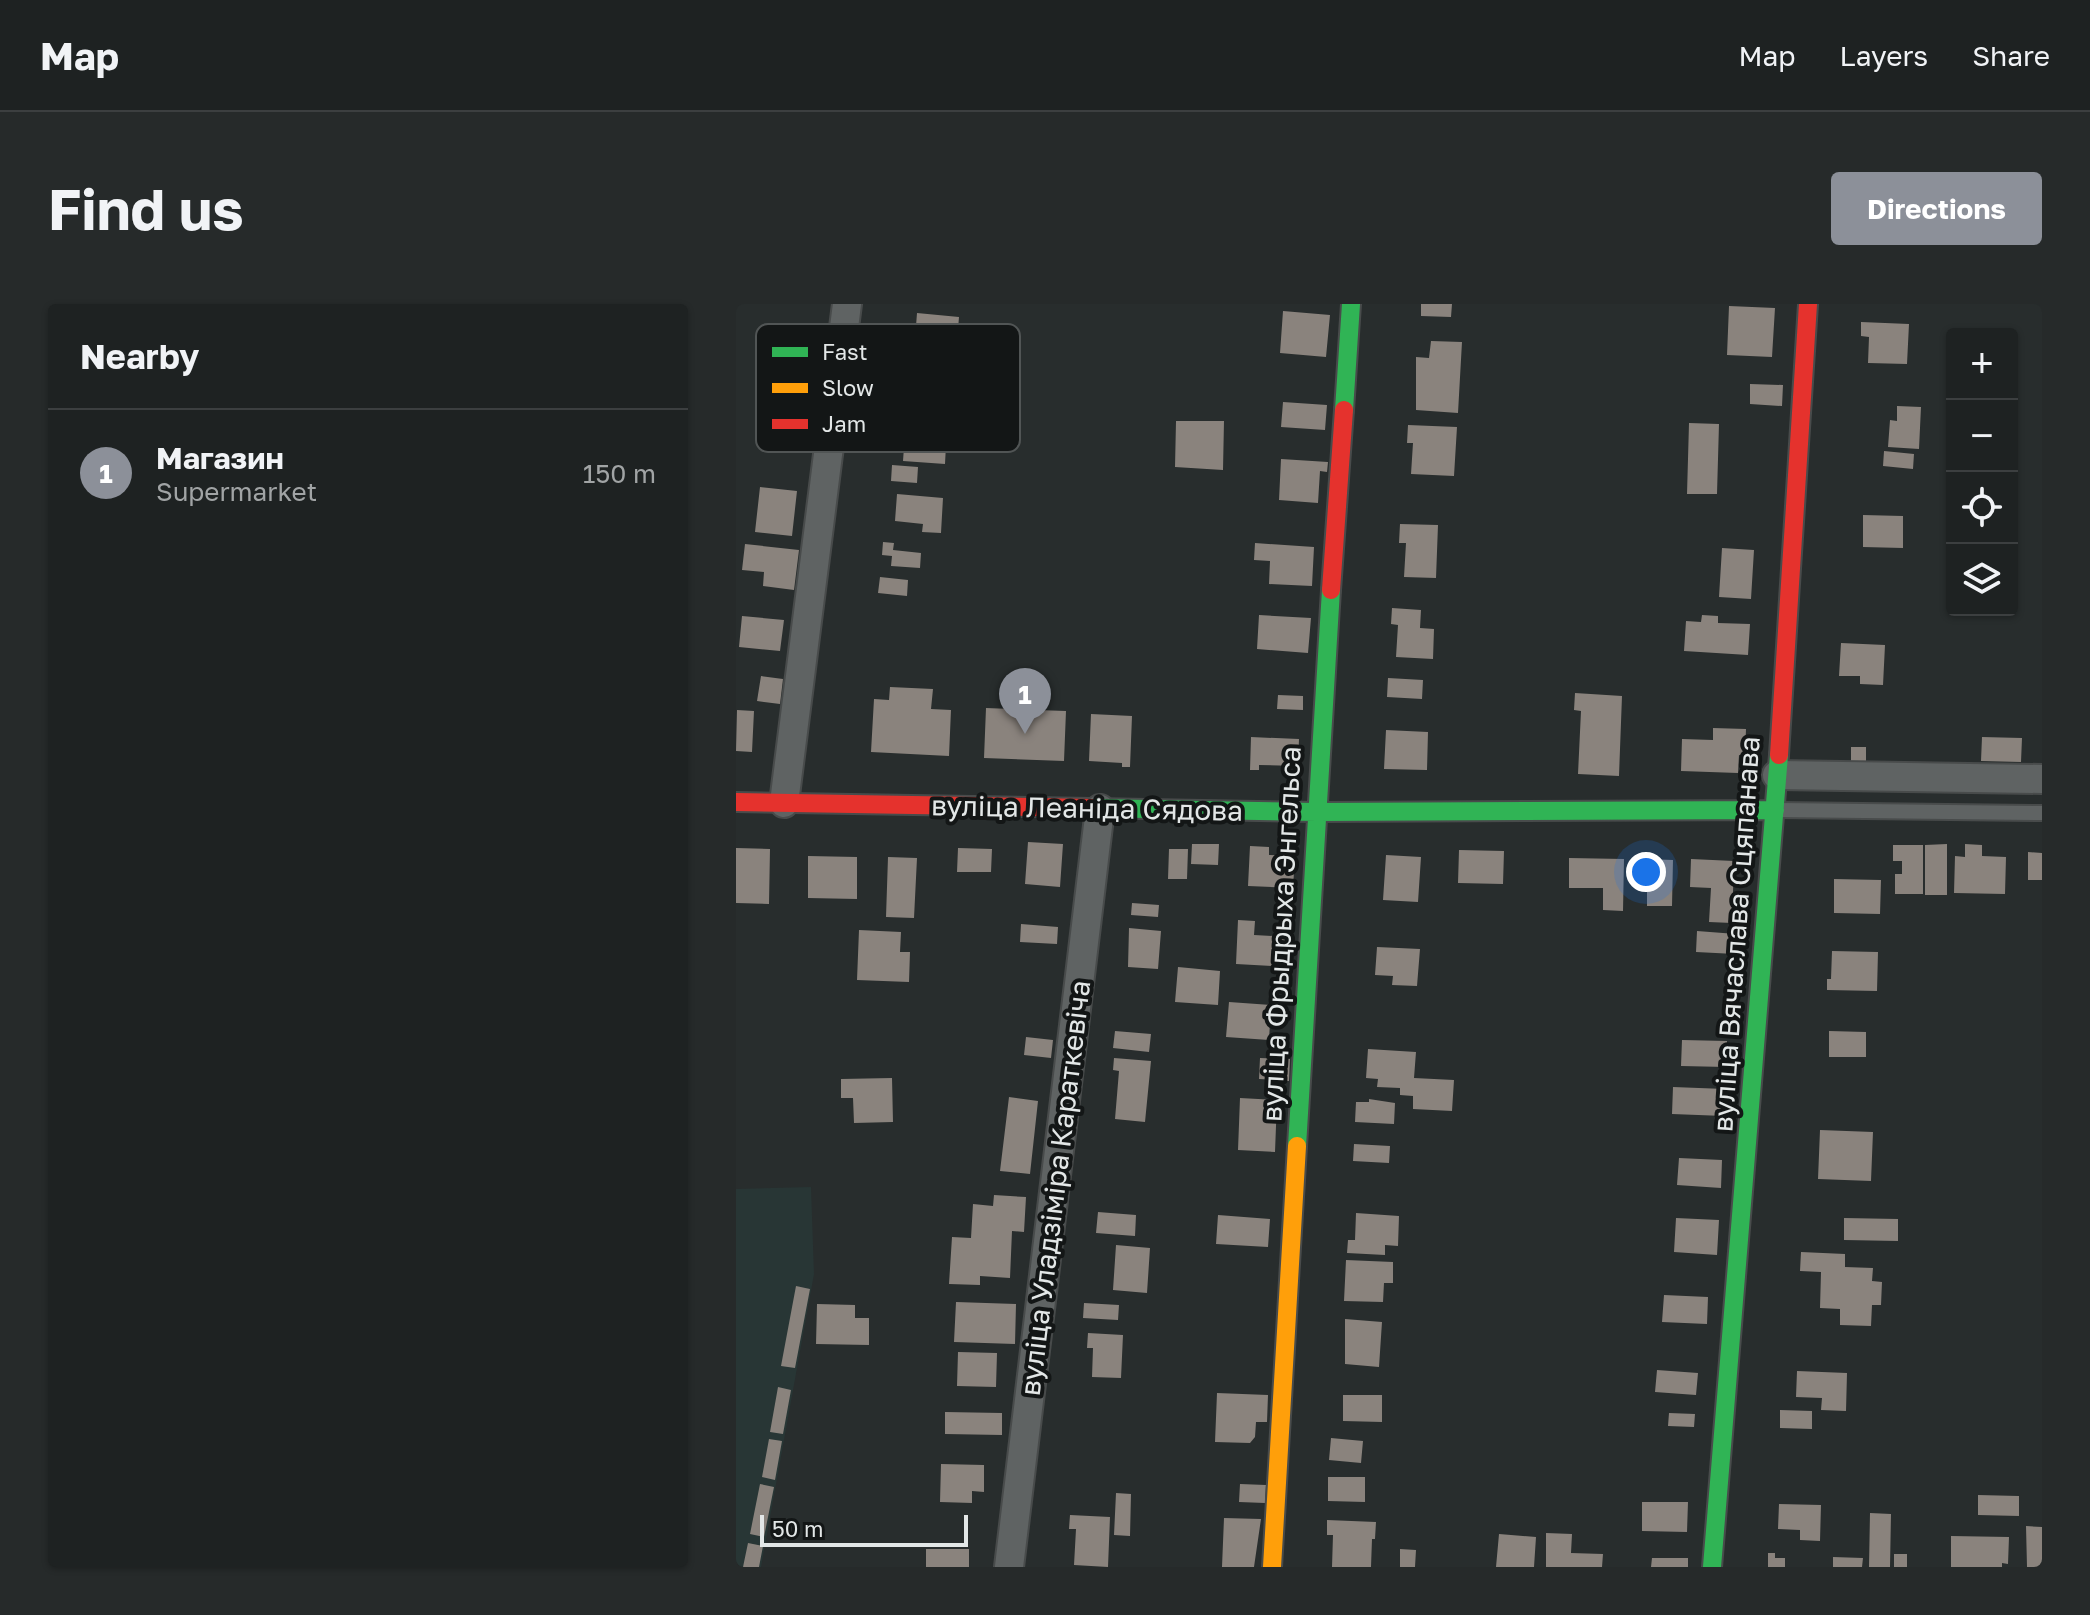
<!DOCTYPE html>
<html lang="en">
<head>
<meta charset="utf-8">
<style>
  :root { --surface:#1e2222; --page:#262a2a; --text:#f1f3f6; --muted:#a1a4a5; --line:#3c3f40; --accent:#8c9099 }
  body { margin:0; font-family:"Golos Text",sans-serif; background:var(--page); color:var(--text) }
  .controls { position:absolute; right:24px; top:24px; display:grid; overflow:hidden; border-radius:8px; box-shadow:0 2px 6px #0004 }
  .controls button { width:72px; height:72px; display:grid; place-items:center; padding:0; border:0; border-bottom:2px solid var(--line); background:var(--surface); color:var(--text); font:40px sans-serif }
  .scale { position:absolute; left:24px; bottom:20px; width:208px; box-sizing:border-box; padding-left:8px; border:4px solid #e3e7e7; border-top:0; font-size:22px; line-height:28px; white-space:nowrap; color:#e3e7e7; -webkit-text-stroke:6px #131616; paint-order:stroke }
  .you { position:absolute; left:910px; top:568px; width:28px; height:28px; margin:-20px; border:6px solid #fff; border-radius:50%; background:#1a73e8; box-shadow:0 0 0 12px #1a73e833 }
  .badge { display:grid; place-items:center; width:52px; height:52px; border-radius:50%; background:var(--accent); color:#fff; font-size:26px; font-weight:700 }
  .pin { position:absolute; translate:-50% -66px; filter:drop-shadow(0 2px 4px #0008) }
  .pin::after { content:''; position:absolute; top:42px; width:28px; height:24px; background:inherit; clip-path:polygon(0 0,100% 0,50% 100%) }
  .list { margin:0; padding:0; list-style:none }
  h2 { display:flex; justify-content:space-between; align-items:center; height:104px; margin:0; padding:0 32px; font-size:34px }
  h2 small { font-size:26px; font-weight:400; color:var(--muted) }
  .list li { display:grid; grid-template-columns:52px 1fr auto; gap:24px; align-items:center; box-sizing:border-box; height:128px; padding:0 32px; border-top:2px solid var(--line) }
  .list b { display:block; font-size:30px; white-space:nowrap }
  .list p { margin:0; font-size:26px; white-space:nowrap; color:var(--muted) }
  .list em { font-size:26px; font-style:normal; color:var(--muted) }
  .icon { flex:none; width:44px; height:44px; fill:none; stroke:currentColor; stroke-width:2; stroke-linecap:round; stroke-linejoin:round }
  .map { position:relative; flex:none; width:1306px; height:1263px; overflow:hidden; border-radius:8px }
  header { display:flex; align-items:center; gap:48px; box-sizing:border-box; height:112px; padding:0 40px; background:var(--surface); border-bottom:2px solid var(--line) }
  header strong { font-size:38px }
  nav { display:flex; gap:44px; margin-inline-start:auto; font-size:28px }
  .intro { display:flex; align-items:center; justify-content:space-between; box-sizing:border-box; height:192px; padding:0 48px }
  h1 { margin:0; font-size:56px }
  .button { padding:20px 36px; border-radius:8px; background:var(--accent); color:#fff; font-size:28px; font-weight:700 }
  main { display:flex; gap:48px; padding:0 48px }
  aside { flex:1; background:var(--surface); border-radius:8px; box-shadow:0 2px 6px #0004 }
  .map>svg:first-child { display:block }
  .built { fill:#283635 }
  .building { fill:#8a837d }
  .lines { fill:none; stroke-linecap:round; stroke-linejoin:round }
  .lane-casing { stroke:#484b4b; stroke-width:18 }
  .street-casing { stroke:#484b4b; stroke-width:32 }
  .fast-casing { stroke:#484b4b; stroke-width:22 }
  .slow-casing { stroke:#484b4b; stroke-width:22 }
  .jam-casing { stroke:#484b4b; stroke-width:22 }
  .lane { stroke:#5f6363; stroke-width:14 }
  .street { stroke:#5f6363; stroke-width:28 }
  .fast { stroke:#30b455; stroke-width:18 }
  .slow { stroke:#ff9f0a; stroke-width:18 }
  .jam { stroke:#e5322d; stroke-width:18 }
  .labels { text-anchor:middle; stroke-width:8; stroke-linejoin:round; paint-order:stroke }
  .street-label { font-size:28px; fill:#e3e7e7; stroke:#131616 }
  .key { fill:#131616; stroke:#515555; stroke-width:2 }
  .key-label { font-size:22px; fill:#e3e7e7 }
</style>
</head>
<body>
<header>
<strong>Map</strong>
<nav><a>Map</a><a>Layers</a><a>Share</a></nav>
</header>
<div class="intro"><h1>Find us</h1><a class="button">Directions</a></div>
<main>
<aside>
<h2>Nearby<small></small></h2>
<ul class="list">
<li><span class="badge">1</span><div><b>Магазин</b><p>Supermarket</p></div><em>150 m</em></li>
</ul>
</aside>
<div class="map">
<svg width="1306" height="1263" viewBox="0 0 1306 1263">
  <rect width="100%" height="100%" fill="#282d2d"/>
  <path class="built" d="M75 883 78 970 25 1263H0V885Z"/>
  <path class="building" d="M685 0H716L715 13 685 12Z
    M993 2 1039 4 1036 53 991 51Z
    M547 7 594 11 590 53 544 49Z
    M181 9 223 13 219 64 177 61Z
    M1125 18 1173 20 1171 60 1132 59 1133 33 1125 32Z
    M695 37 726 38 722 109 680 106V53L693 54Z
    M1014 80 1047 81 1046 102 1014 100Z
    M547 98 591 101 589 126 545 123Z
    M171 101 198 103 197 117 228 118 226 142 210 141 209 160 167 157Z
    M1161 102 1185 103 1183 145 1152 143 1154 116 1161 117Z
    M440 117H488L487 166 439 163Z
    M953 119 983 120 981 190H951Z
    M672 121 721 123 718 172 675 170 677 139H671Z
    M1148 147 1178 150 1177 165 1147 162Z
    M545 155 592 158 591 168 584 167 582 199 543 196Z
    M156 161 182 163 181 179 155 177Z
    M24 183 61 187 56 232 19 228Z
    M161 190 207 194 205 229 186 228 187 220 159 217Z
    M1127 211 1167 212V244L1127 243Z
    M664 220 702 221 700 274 668 273 670 239H663Z
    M147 238 158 239 157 246 185 249 184 264 155 262 156 252 146 251Z
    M519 239 578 243 576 282 533 280 534 257 518 256Z
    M9 240 63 246 58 286 27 282 28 268 6 266Z
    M986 244 1018 246 1015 295 983 293Z
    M144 273 172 276 171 292 142 289Z
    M656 304 685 306 684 324 698 325 697 355 660 353 662 321 655 320Z
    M523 311 575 314 572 349 521 345Z
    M966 311 982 312V319L1014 320 1012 351 948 347 950 317 965 318Z
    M6 312 48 316 44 347 3 343Z
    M1105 339 1149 341 1147 381 1124 380V372H1103Z
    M25 372 47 375 44 400 21 397Z
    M652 374 687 376 686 395 651 393Z
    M154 383 197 385 195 405 215 406 213 452 135 448 138 395 153 396Z
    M839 389 886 392 883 472 842 470 845 407 838 406Z
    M542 391 567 392V406L541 405Z
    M250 404 330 407 328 457 248 454Z
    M1 406 18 407 16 448 0 447Z
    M355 410 396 412 394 463H386V459L353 457Z
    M977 424 1010 425 1009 452 1003 451 1002 469 945 467 946 435 977 436Z
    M650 426 692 428 691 466 648 465Z
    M515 433 563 435 562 462 523 461V466H514Z
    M1246 433 1286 434 1285 458 1245 457Z
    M1115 443H1130V465H1115Z
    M292 538 327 540 324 583 289 580Z
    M456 540H483L482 561 455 560Z
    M1211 540V591H1189V541Z
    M1229 540 1246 541V552L1270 553 1269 590 1218 589 1219 552 1229 553Z
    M1157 541H1187V590H1159V570H1166V557H1157Z
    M514 542 533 543V551L559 552 557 584 512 582Z
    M0 544 34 545 33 600 0 599Z
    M222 544 256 545 255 568H221Z
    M433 545H452L451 575H432Z
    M723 546 768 547 767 580 722 579Z
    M1292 548 1306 549V576H1292Z
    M650 551 685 553 682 598 647 596Z
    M72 552 121 553V595L72 594Z
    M152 553 181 554 178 614 150 613Z
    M833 554 888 555 887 607 867 606V584H833Z
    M911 555 937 556 936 602H911Z
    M955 555 998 557 996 619 973 618 975 584 954 583Z
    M1098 575 1145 576 1144 610 1098 609Z
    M396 599 423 601 422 613 395 611Z
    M502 616 519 617 518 631 556 633 554 663 500 660Z
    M285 620 322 623 321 640 284 638Z
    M393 624 425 627 422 665 392 663Z
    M123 626 165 628 164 648H174L173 678 121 676Z
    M961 627 1000 630 999 650 960 648Z
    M641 643 684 645 681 682 656 681 657 672 639 671Z
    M1096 647 1142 648 1141 687 1091 686V675H1095Z
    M442 663 484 667 482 701 439 698Z
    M493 698 535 701 533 736 490 733Z
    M379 727 415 730 413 748 377 744Z
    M1093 727 1130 728V753H1093Z
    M290 733 317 736 315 754 288 751Z
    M946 736 991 737 990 763 945 762Z
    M632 745 680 748 678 774 718 776 716 807 677 805V792L664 791V784L641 783 642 775 630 774Z
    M378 754 415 757 409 818 379 815 383 767 377 766Z
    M524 754 554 755 553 777 523 775Z
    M156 774 157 818 118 819 117 794H105V775Z
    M937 783 989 785 988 812 936 810Z
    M273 793 302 797 294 870 264 867Z
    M504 794 541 796 539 848 502 846Z
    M633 795 659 799 658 820 619 818 620 798H633Z
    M1084 826 1137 828 1135 877 1082 875Z
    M618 840 654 842 653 859 617 857Z
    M943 854 986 856 985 884 941 881Z
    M258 891 290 893 288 928 276 927 274 974 244 972V981L213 980 216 933 235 934 237 900 257 902Z
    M362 908 400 911 399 932 360 929Z
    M620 909 663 912 662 942 649 941V951L611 949 612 936H619Z
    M482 911 534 915 532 943 480 940Z
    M940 914 983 916 981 951 938 948Z
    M1108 914 1162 915V937L1108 936Z
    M380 941 414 944 411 989 377 986Z
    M1065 948 1109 950V963L1137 964 1136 977 1146 978 1145 1001H1136L1135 1022 1104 1021V1005L1084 1004 1085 968 1064 967Z
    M610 956 657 958V979H648L647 998 608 997Z
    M60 982 74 985 59 1064 45 1062Z
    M928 991 972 993 971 1020 926 1018Z
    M220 998 280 1000 279 1040 218 1038Z
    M348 999 383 1001 382 1016 347 1014Z
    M81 1000 119 1001V1014H133V1041L80 1040Z
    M609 1015 646 1018 643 1063 609 1060Z
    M352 1029 387 1031 385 1074 356 1073 357 1044H351Z
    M222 1048 261 1049 260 1083 221 1082Z
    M921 1066 962 1069 960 1091 919 1088Z
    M1061 1067 1111 1069 1110 1107 1085 1106 1086 1094 1060 1093Z
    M42 1083 55 1086 47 1130 34 1128Z
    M481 1089 532 1091 531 1118H520L519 1133 514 1139 479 1138Z
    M607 1091H646V1118L607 1117Z
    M1044 1106 1076 1107V1125L1044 1124Z
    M209 1108 266 1109V1131L209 1130Z
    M933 1109 959 1110 958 1123 932 1122Z
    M595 1134 627 1137 625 1159 593 1156Z
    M33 1135 46 1137 39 1176 26 1173Z
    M205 1160 248 1161V1188L236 1187V1199L204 1198Z
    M592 1173H629V1198L592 1197Z
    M24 1180 38 1183 28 1233 14 1230Z
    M504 1180 530 1181 529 1199 503 1198Z
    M380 1189 395 1190 394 1232 378 1231Z
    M1242 1191 1283 1192V1212L1242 1211Z
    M906 1198H952L951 1228 906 1227Z
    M1043 1200 1085 1201 1084 1237 1064 1236V1226L1042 1225Z
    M1134 1209 1155 1210 1154 1263H1133Z
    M334 1211 374 1213 372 1263 338 1261 340 1225H333Z
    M488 1214 525 1215 518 1263H486Z
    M591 1216 640 1218 639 1235H636L635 1263H596L597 1231H591Z
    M1290 1222 1306 1223V1263H1291Z
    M810 1229 836 1230 835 1249 867 1250 866 1263H810Z
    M763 1230 800 1233 798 1263H760Z
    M1215 1232 1273 1233 1272 1260 1266 1259V1263H1215Z
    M12 1239 27 1242 23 1263H7Z
    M190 1245H233V1263H190Z
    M664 1245 680 1246 679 1263H664Z
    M1032 1249H1039V1254H1049V1263H1032Z
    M1158 1250H1171V1263H1158Z
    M1097 1253 1127 1254 1126 1263H1097Z
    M916 1254H952V1263H915Z"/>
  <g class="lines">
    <defs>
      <path id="lane" d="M1039 506 1306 509"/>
      <path id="street" d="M1041 471 1306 475
        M48 499 111 0
        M273 1263 364 505"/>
      <path id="fast" d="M608 106 615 0
        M356 504 580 508 1039 506
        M561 842 595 286
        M976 1263 1043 451"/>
      <path id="slow" d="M536 1263 561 842"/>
      <path id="jam" d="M595 286 608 106
        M1043 451 1072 0
        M0 498 356 504"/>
    </defs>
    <use href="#lane" class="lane-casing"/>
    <use href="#street" class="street-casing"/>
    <use href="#fast" class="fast-casing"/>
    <use href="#slow" class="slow-casing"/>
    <use href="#jam" class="jam-casing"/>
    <use href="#lane" class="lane"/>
    <use href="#street" class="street"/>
    <use href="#fast" class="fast"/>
    <use href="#slow" class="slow"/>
    <use href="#jam" class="jam"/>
  </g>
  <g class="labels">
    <g class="street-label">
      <text transform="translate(351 504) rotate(1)" y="10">вуліца Леаніда Сядова</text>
      <text transform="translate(545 630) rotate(-87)" y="10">вуліца Фрыдрыха Энгельса</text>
      <text transform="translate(1000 630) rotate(-86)" y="10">вуліца Вячаслава Сцяпанава</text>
      <text transform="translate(319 884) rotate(-83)" y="10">вуліца Уладзіміра Караткевіча</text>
    </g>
  </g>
  <rect x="20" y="20" width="264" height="128" rx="12" class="key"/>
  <rect x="36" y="43" width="36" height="10" fill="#30b455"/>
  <rect x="36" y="79" width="36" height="10" fill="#ff9f0a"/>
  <rect x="36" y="115" width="36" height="10" fill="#e5322d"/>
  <g class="key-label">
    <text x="86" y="56">Fast</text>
    <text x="86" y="92">Slow</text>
    <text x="86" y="128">Jam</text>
  </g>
</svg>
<div class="controls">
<button>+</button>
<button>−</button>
<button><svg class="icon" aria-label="locate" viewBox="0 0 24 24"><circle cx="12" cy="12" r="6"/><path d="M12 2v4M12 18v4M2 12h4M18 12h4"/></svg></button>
<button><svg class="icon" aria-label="layers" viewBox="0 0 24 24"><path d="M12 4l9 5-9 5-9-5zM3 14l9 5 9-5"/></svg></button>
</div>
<div class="scale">50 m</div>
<div class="you"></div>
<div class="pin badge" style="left:289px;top:430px">1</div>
</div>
</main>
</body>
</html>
